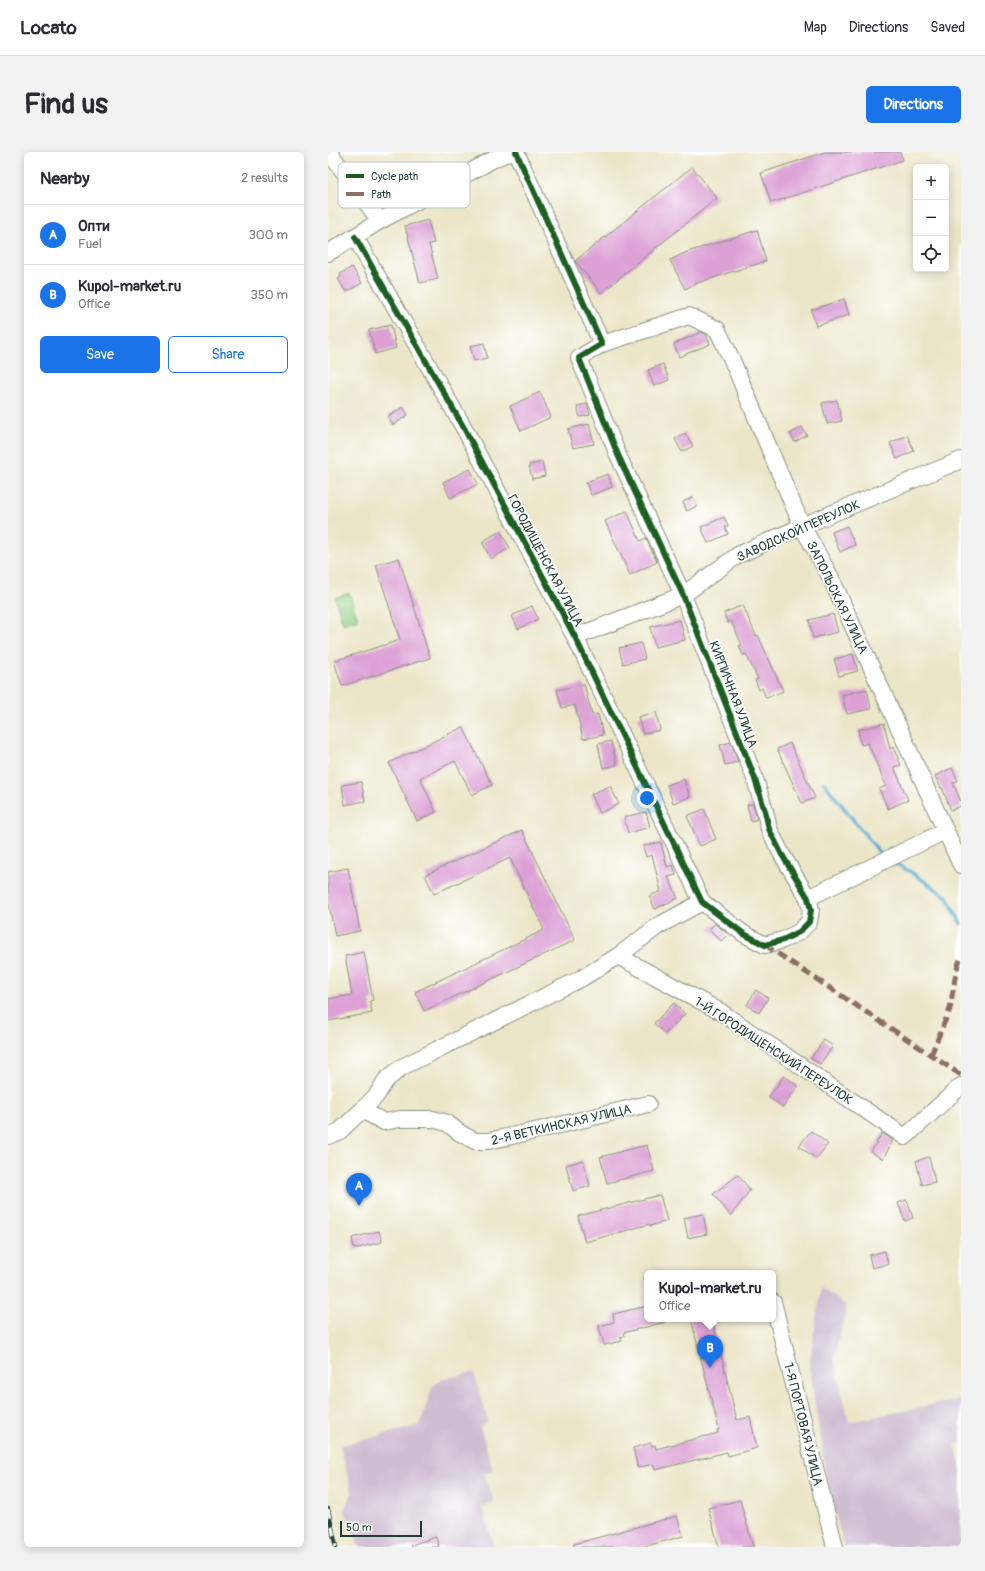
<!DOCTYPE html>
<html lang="en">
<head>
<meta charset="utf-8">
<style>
  :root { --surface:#fff; --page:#f2f2f3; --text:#2b2b33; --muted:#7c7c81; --line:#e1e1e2; --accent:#1a73e8 }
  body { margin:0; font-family:Pangolin,sans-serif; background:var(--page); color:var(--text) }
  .controls { position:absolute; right:12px; top:12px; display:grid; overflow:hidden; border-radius:6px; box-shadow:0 2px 10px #0003 }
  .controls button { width:36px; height:36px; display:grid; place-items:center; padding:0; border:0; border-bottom:1px solid var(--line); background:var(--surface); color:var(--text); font:20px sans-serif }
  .scale { position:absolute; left:12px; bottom:10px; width:82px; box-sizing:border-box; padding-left:4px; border:2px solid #1f3d34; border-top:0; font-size:11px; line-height:14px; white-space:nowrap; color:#1f3d34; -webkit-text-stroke:3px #fff; paint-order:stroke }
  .you { position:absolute; left:319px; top:646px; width:14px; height:14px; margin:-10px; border:3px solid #fff; border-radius:50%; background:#1a73e8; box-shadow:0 0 0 6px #1a73e833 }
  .badge { display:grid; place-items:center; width:26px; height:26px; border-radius:50%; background:var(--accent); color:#fff; font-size:13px; font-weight:700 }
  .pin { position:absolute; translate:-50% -33px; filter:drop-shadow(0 1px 2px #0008) }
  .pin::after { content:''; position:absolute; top:21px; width:14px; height:12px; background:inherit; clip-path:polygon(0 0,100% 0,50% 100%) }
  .popup { position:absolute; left:316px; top:1118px; width:132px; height:52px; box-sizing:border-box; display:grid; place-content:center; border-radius:6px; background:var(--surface); filter:drop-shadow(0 1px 3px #0005); font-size:13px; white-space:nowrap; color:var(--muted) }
  .popup b { font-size:15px; color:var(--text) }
  .popup::after { content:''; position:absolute; left:50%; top:100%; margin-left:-8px; border:8px solid transparent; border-top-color:var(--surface) }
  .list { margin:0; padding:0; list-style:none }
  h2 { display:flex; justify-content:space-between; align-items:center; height:52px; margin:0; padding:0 16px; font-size:17px }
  h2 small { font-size:13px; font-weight:400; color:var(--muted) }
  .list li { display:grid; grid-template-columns:26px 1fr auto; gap:12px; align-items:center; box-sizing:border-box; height:60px; padding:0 16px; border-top:1px solid var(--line) }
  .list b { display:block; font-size:15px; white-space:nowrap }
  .list p { margin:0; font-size:13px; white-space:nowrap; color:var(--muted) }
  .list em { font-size:13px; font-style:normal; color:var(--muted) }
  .actions { display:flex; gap:8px; padding:12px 16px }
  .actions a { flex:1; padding:9px 0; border:1px solid var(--accent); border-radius:6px; text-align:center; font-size:14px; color:var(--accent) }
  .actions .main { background:var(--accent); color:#fff }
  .icon { flex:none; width:22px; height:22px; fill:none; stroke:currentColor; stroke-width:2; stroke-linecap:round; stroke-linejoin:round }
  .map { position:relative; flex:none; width:633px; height:1395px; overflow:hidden; border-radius:6px }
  header { display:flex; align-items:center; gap:24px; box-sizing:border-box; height:56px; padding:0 20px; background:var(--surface); border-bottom:1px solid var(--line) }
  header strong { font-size:19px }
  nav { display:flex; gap:22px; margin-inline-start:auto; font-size:14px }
  .intro { display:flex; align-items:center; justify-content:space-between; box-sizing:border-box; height:96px; padding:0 24px }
  h1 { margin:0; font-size:28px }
  .button { padding:10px 18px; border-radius:6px; background:var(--accent); color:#fff; font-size:14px; font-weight:700 }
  main { display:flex; gap:24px; padding:0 24px }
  aside { flex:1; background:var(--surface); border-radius:6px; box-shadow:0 2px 10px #0003 }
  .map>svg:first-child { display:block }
  .industrial { fill:#cebed1 }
  .green { fill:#90cd83; stroke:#58855c }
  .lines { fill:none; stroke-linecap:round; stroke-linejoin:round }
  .stream { stroke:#4faacd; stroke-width:3.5 }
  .building { fill:#dca0d5 }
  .minor-casing { stroke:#86927e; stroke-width:18 }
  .minor { stroke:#fff; stroke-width:16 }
  .rail-casing { stroke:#1f3d34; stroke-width:4.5 }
  .rail { stroke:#fff; stroke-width:3; stroke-dasharray:9; stroke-linecap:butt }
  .quiet { stroke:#8d6e63; stroke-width:5; stroke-dasharray:10 5; stroke-linecap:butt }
  .cycleway-casing { stroke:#fff; stroke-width:8 }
  .cycleway { stroke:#1b5e20; stroke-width:6 }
  .labels { text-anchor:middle; stroke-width:3.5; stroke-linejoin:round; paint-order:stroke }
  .street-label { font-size:13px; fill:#1f3d34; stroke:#fff }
  .key { fill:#fff; stroke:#bcc5c2; stroke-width:1 }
  .key-label { font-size:11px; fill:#1f3d34 }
</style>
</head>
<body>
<header>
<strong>Locato</strong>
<nav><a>Map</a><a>Directions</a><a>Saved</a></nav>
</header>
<div class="intro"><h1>Find us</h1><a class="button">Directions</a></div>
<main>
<aside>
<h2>Nearby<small>2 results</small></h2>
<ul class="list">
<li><span class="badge">A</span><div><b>Опти</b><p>Fuel</p></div><em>300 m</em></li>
<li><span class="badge">B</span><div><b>Kupol-market.ru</b><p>Office</p></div><em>350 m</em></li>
</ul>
<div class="actions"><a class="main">Save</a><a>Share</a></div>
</aside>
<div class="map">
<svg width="633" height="1395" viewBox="0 0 633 1395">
  <rect width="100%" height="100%" fill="#fff"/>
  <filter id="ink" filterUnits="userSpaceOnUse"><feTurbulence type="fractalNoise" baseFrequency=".025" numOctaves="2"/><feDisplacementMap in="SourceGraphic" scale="8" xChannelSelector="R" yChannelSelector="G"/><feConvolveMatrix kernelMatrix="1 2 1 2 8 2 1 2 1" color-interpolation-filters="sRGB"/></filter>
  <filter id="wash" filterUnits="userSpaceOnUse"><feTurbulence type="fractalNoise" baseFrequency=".012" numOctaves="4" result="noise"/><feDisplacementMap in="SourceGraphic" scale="16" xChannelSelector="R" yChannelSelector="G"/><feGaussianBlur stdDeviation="0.9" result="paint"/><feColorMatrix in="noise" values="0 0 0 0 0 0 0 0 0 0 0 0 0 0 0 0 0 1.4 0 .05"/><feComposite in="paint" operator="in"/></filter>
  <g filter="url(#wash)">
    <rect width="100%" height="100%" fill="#ece6c9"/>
    <path class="industrial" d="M493 1136 519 1154 506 1206 521 1270 633 1247V1291L627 1293 633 1318V1395H516L499 1329 481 1213Z
      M139 1221H146L160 1269 152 1275 165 1318 157 1322 166 1351 154 1355 166 1395H31L16 1357 24 1341 12 1294 92 1273 104 1235 113 1228Z"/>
    <path class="green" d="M21 441 30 467 15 472 7 446Z"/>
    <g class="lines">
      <path class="stream" d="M496 631 555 705
        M564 710 583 720 619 745 633 772"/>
    </g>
    <g id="blocks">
      <path class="building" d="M497 0H572L575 8 443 51 433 21Z
        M364 15 389 46 273 141 247 109Z
        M100 68 106 91 101 92 110 127 92 131 77 74Z
        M429 78 438 109 369 131 357 137 342 108 359 100Z
        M24 115 34 131 18 140 10 127 13 125 12 122Z
        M516 147 521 163 488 174 483 158Z
        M63 173 68 196 47 202 41 178Z
        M373 180 378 182 382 192 351 205 346 192Z
        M156 191 159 206 146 209 142 194Z
        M335 212 341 228 326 234 320 218Z
        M212 240 223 265 193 279 182 254Z
        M509 248 514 269 499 272 494 251Z
        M259 252 262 263 252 265 249 254Z
        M75 255 80 263 65 273 60 264Z
        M261 272 266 292 245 296 240 277Z
        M474 275 479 283 467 290 462 282Z
        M357 281 365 294 354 300 347 287Z
        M579 283 586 299 569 307 562 291Z
        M214 310 217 324 204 327 201 313Z
        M142 317 150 332 122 346 115 330Z
        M280 322 284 335 263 343 258 330Z
        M365 345 369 354 359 359 355 350Z
        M299 359 312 389 318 386 329 410 302 423 277 369Z
        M396 365 400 374 397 375 400 382 380 391 373 375Z
        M519 374 527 393 512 400 504 380Z
        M172 379 182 396 163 407 154 390Z
        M71 406 102 506 14 534 6 509 72 488 48 413Z
        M415 453 428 484 430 483 455 539 438 546 434 536 431 538 427 528 430 527 418 502 415 503 411 494 414 493 403 469 400 471 396 461Z
        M204 454 210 467 190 477 184 464Z
        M505 462 510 480 485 486 481 468Z
        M352 468 357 488 327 495 322 475Z
        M313 491 317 507 295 512 291 496Z
        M525 502 530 519 511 524 506 507Z
        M256 532 264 563 270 562 275 583 255 587 247 553 234 556 229 538Z
        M539 537 543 557 519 562 514 543Z
        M328 560 332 578 315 582 310 565Z
        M556 571 562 597 565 595 573 613 566 615 580 648 560 657 551 637 558 634 540 591 533 593 530 578Z
        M135 575 164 633 144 643 127 609 92 626 108 660 89 669 61 611Z
        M283 589 289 613 275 616 270 592Z
        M403 590 410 610 397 613 392 593Z
        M462 591 487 646 474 651 449 597Z
        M624 616 630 629 625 631 633 650V654L623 658 614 636H613L607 624Z
        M356 627 362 645 345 651 339 633Z
        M33 630 37 649 17 653 14 633Z
        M282 634 291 652 272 661 263 642Z
        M425 652 429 667 423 669 419 653Z
        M376 657 388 687 372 694 359 664Z
        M318 660 322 675 300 681 296 665Z
        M194 678 247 788 96 859 87 840 216 778 182 706 106 742 97 723Z
        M333 690 339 715 345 713 348 723 340 725 350 746 327 757 321 744 333 739 324 703 318 705 315 694Z
        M20 716 32 779 7 784 0 747V720Z
        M387 772 400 782 393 789 381 777Z
        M36 800 45 848 42 849 44 861 0 869V847L24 843 17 804Z
        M428 838 440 846 431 861 419 853Z
        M346 851 357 862 337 882 326 871Z
        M496 888 505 894 492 912 483 906Z
        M456 924 470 934 455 955 441 945Z
        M483 979 500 992 488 1007 471 994Z
        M554 981 565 988 555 1007 543 1000Z
        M319 993 326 1019 279 1031 272 1005Z
        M601 1005 607 1030 594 1033 588 1009Z
        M255 1008 262 1034 245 1039 238 1013Z
        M410 1023 422 1038 403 1064 385 1042Z
        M332 1043 339 1069 322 1074V1072L257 1090 250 1064Z
        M579 1048 585 1066 577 1069 570 1051Z
        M375 1062 379 1082 360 1086 356 1066Z
        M51 1079 54 1090 26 1097 24 1086Z
        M557 1099 560 1112 544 1116 541 1103Z
        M319 1154V1167H337V1170L295 1181 296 1184 292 1185 294 1189 276 1193 271 1174 286 1170 285 1162Z
        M363 1167H384L409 1268 422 1265 429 1296 400 1304 399 1300 327 1318 325 1312 310 1316 305 1296 323 1291 324 1294 327 1293 328 1297 390 1281 389 1278H391Z
        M412 1348 425 1395H391L380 1356Z
        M349 1364 355 1384 315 1395H246V1392Z
        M108 1385 111 1395H84L83 1393Z"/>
    </g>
  </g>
  <g filter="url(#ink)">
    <use href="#blocks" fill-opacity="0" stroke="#86927e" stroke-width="1"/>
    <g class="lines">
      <defs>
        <path id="minor" d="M1 0 52 69
          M27 85 136 276 247 485 374 750 416 782 437 793 455 788 471 780 481 770 483 758 480 746 453 701 441 677 437 659 426 624 355 443 290 303 251 206 274 192 188 0
          M0 101 52 69 166 7 181 0
          M274 192 361 164 389 177 404 208 474 374 503 426 633 713
          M247 485 355 443 410 403 479 372 633 308
          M480 746 617 679
          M290 804 393 860 577 985 633 934
          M34 958 56 970 72 967H105L119 971 132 981 147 989H160L211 978 320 952
          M0 984 12 979 34 958 48 944 58 928 74 915 254 826 290 804 330 774 374 750
          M445 1150 507 1395"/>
      </defs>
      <use href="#minor" class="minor-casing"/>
      <use href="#minor" class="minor"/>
      <defs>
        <path id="rail" d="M0 1357 8 1395"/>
      </defs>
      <use href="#rail" class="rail-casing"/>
      <use href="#rail" class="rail"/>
      <path class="quiet" d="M437 793 633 923
        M603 903 622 857 628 820 633 804"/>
      <defs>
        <path id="cycleway" d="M27 85 136 276 247 485 374 750 416 782 437 793 455 788 471 780 481 770 483 758 480 746 453 701 441 677 437 659 426 624 355 443 290 303 251 206 274 192 188 0"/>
      </defs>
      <use href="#cycleway" class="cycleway-casing"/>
      <use href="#cycleway" class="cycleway"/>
    </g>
  </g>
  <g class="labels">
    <g class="street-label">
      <text transform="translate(470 378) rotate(-24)" y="5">ЗАВОДСКОЙ ПЕРЕУЛОК</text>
      <text transform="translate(218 408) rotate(62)" y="5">ГОРОДИЩЕНСКАЯ УЛИЦА</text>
      <text transform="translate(510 445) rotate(64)" y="5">ЗАПОЛЬСКАЯ УЛИЦА</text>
      <text transform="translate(406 542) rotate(69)" y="5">КИРПИЧНАЯ УЛИЦА</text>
      <text transform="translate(446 898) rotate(33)" y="5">1-Й ГОРОДИЩЕНСКИЙ ПЕРЕУЛОК</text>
      <text transform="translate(233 972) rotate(-13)" y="5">2-Я ВЕТКИНСКАЯ УЛИЦА</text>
      <text transform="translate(476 1272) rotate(76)" y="5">1-Я ПОРТОВАЯ УЛИЦА</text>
    </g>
  </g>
  <rect x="10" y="10" width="132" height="46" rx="6" class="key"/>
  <rect x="18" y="22" width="18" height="4" fill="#1b5e20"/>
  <rect x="18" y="40" width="18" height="4" fill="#8d6e63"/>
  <g class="key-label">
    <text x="43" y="28">Cycle path</text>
    <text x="43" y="46">Path</text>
  </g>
</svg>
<div class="controls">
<button>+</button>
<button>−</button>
<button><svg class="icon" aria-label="locate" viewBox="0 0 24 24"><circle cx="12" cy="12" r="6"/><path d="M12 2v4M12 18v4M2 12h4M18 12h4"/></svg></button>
</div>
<div class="scale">50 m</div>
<div class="you"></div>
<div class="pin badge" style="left:31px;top:1054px">A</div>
<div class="pin badge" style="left:382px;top:1216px">B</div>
<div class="popup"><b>Kupol-market.ru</b>Office</div>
</div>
</main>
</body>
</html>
